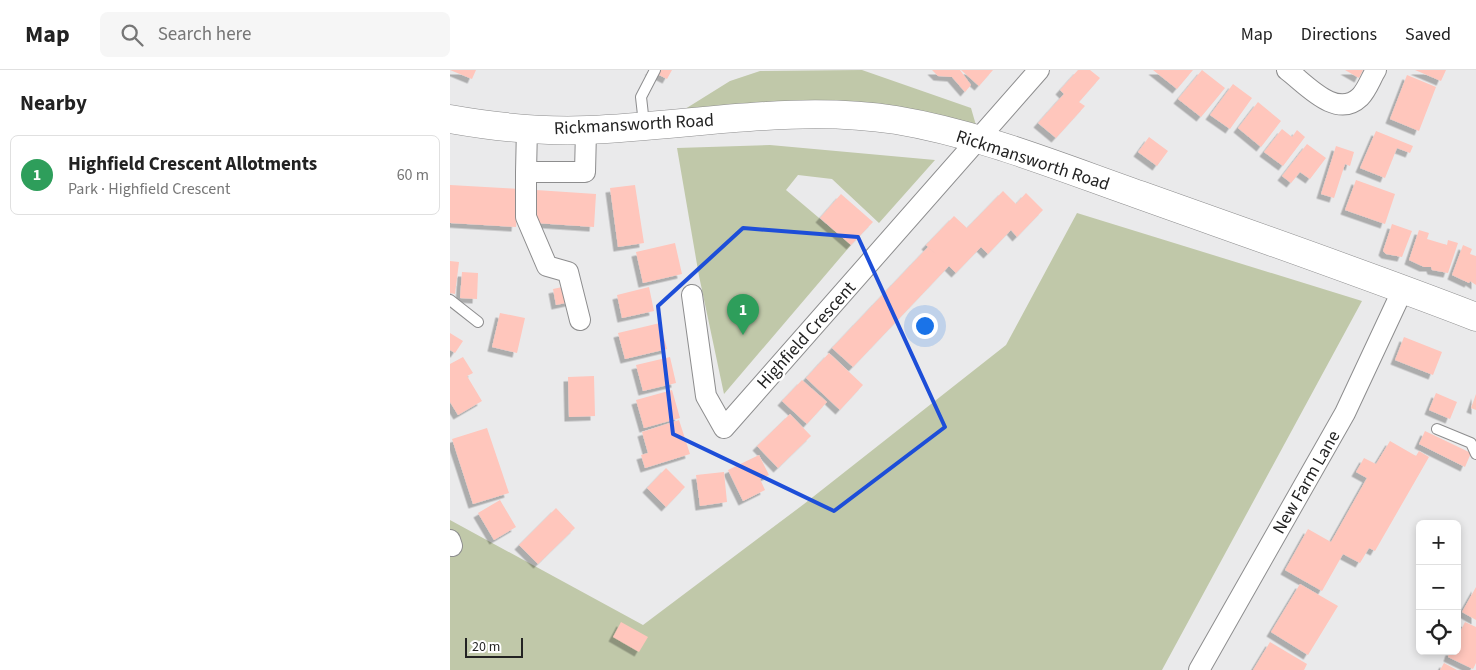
<!DOCTYPE html>
<html lang="en">
<head>
<meta charset="utf-8">
<style>
  :root { --surface:#fff; --page:#f6f6f6; --text:#222; --muted:#767676; --line:#e0e0e0; --accent:#d93025 }
  body { margin:0; font-family:"Source Sans 3",sans-serif; background:var(--page); color:var(--text) }
  .controls { position:absolute; right:15px; bottom:15px; display:grid; overflow:hidden; border-radius:8px; box-shadow:0 2px 8px #0003 }
  .controls button { width:45px; height:45px; display:grid; place-items:center; padding:0; border:0; border-bottom:1px solid var(--line); background:var(--surface); color:var(--text); font:25px sans-serif }
  .scale { position:absolute; left:15px; bottom:12px; width:58px; box-sizing:border-box; padding-left:5px; border:2px solid #232323; border-top:0; font-size:14px; line-height:18px; white-space:nowrap; color:#232323; -webkit-text-stroke:4px #fff; paint-order:stroke }
  .you { position:absolute; left:474px; top:255px; width:18px; height:18px; margin:-12px; border:4px solid #fff; border-radius:50%; background:#1a73e8; box-shadow:0 0 0 8px #1a73e833 }
  .badge { display:grid; place-items:center; width:32px; height:32px; border-radius:50%; background:var(--accent); color:#fff; font-size:16px; font-weight:700 }
  .pin { position:absolute; translate:-50% -41px; filter:drop-shadow(0 1px 2px #0008) }
  .pin::after { content:''; position:absolute; top:26px; width:18px; height:15px; background:inherit; clip-path:polygon(0 0,100% 0,50% 100%) }
  .list { margin:0; padding:0; list-style:none }
  h2 { display:flex; justify-content:space-between; align-items:center; height:65px; margin:0; padding:0 20px; font-size:21px }
  h2 small { font-size:16px; font-weight:400; color:var(--muted) }
  .list li { display:grid; grid-template-columns:32px 1fr auto; gap:15px; align-items:center; box-sizing:border-box; height:80px; margin:0 10px 10px; padding:0 10px; border:1px solid var(--line); border-radius:8px }
  .list b { display:block; font-size:19px; white-space:nowrap }
  .list p { margin:0; font-size:16px; white-space:nowrap; color:var(--muted) }
  .list em { font-size:16px; font-style:normal; color:var(--muted) }
  .icon { flex:none; width:28px; height:28px; fill:none; stroke:currentColor; stroke-width:2; stroke-linecap:round; stroke-linejoin:round }
  .map { position:relative; flex:none; width:1026px; height:600px; overflow:hidden }
  header { display:flex; align-items:center; gap:30px; box-sizing:border-box; height:70px; padding:0 25px; background:var(--surface); border-bottom:1px solid var(--line) }
  header strong { font-size:24px }
  nav { display:flex; gap:28px; margin-inline-start:auto; font-size:18px }
  .search { width:350px; height:45px; background:var(--page); display:flex; align-items:center; gap:12px; box-sizing:border-box; padding:0 18px; border-radius:8px; color:var(--muted); font-size:19px }
  main { display:flex }
  aside { flex:1; background:var(--surface) }
  .map>svg:first-child { display:block }
  .green { fill:#c0c8a9 }
  .building { fill:#ffc6bc; filter:url(#shadow) }
  .lines { fill:none; stroke-linecap:round; stroke-linejoin:round }
  .lane-casing { stroke:#8d8d8e; stroke-width:12 }
  .street-casing { stroke:#8d8d8e; stroke-width:22 }
  .primary-casing { stroke:#8d8d8e; stroke-width:29 }
  .lane { stroke:#fff; stroke-width:10 }
  .street { stroke:#fff; stroke-width:20 }
  .primary { stroke:#fff; stroke-width:28 }
  .marked { fill:none; stroke:#1d4ed8; stroke-width:4; stroke-linejoin:round }
  .labels { text-anchor:middle; stroke-width:5; stroke-linejoin:round; paint-order:stroke }
  .street-label { font-size:18px; fill:#232323; stroke:#fff }
</style>
</head>
<body>
<header>
<strong>Map</strong>
<div class="search"><svg class="icon" aria-label="search" viewBox="0 0 24 24"><circle cx="10" cy="10" r="6"/><path d="M15 15l6 6"/></svg>Search here</div>
<nav><a>Map</a><a>Directions</a><a>Saved</a></nav>
</header>
<main>
<aside>
<h2>Nearby<small></small></h2>
<ul class="list">
<li><span class="badge" style="background:#2e9e5b">1</span><div><b>Highfield Crescent Allotments</b><p>Park · Highfield Crescent</p></div><em>60 m</em></li>
</ul>
</aside>
<div class="map">
<svg width="1026" height="600" viewBox="0 0 1026 600">
  <defs>
    <filter id="shadow"><feDropShadow dx="-4.5" dy="4.5" stdDeviation="0" flood-color="#0004"/></filter>
  </defs>
  <rect width="100%" height="100%" fill="#eaeaeb"/>
  <path class="green" d="M412 0 521 38 530 69 446 50 211 54 280 11 310 1Z
    M320 75 485 90 429 153 382 109 348 105 336 120 401 175 274 324 249 206 227 78Z
    M627 143 912 231 712 600H0V450L193 555 354 434 556 275Z"/>
  <path class="building" d="M0 0H26L22 9Z
    M199 0H222L217 9Z
    M482 0H510L521 15 515 22 502 7 488 6Z
    M511 0H543L529 16Z
    M628 0H640L650 8 629 32 635 36 606 68 588 53 614 24 610 20Z
    M703 0H743L727 19Z
    M752 0 775 18 751 47 728 29Z
    M895 0H913L909 8Z
    M965 0H996L991 11Z
    M957 5 986 17 969 61 940 49Z
    M783 14 802 28 780 59 760 45Z
    M808 32 831 51 811 77 788 58Z
    M832 59 842 67 847 60 855 67 833 96 814 82Z
    M926 61 963 76 960 83 947 78 935 108 910 98Z
    M699 67 718 81 707 96 688 82Z
    M857 74 876 88 860 109 850 102 841 113 832 106Z
    M886 76 904 82 900 96 895 94 884 128 871 124Z
    M906 110 945 124 935 154 895 140Z
    M0 115 69 119 66 157 0 153Z
    M185 115 194 173 168 177 160 118Z
    M86 120 146 124 144 157 85 153Z
    M553 121 566 134 576 123 593 140 567 167 561 160 538 184 531 177 506 203 499 196 403 297 382 278 478 177 490 188 476 175 504 146 517 158Z
    M391 124 423 152 401 175 370 148Z
    M942 154 962 161 952 187 936 184 933 181Z
    M969 160 979 163 977 169 997 175 998 170 1008 173 998 203 982 200 981 197H974L959 190Z
    M225 173 232 204 193 213 186 182Z
    M1013 175 1022 179 1020 184 1026 186V215L1020 211 1019 213 1002 205Z
    M0 191 9 192 5 224 0 223Z
    M12 202 28 203 27 229 10 228Z
    M117 216 120 232 106 235 103 219Z
    M199 217 204 241 172 248 167 225Z
    M50 243 75 248 67 283 42 277Z
    M210 253 217 279 175 289 168 263Z
    M0 263 13 271 5 283 0 280Z
    M954 267 992 282 983 305 945 290Z
    M379 283 413 315 390 340 356 308Z
    M13 287 23 303 17 306 32 331 8 345 0 332V294Z
    M220 287 226 313 193 321 186 295Z
    M144 306 145 346 119 347 118 307Z
    M352 310 377 332 357 354 332 331Z
    M222 320 230 348 194 358 186 330Z
    M986 323 1007 332 1000 349 979 340Z
    M1026 324V340L1021 338Z
    M340 344 361 366 328 398 307 376Z
    M229 350 240 384 195 398 191 385 198 383 192 362Z
    M37 358 59 423 23 434 2 369Z
    M975 361 1021 383 1015 397 969 374Z
    M940 371 966 386 969 381 979 387 925 481 919 478 910 493 893 484 872 521 835 500 858 459 881 472 917 408 906 402 914 388 926 394Z
    M309 385 319 405 310 409 315 420 293 431 278 400Z
    M216 398 235 417 216 437 197 418Z
    M274 402 277 432 250 436 246 405Z
    M50 430 66 457 44 470 28 443Z
    M106 438 125 458 88 494 69 475Z
    M850 514 888 536 858 585 821 562Z
    M1026 517V550L1012 542Z
    M171 552 198 567 189 582 163 567Z
    M1015 552 1026 557V593L1023 599 998 587 1000 581H1007V568Z
    M820 572 857 594 854 600H803Z
    M994 593 1007 600H990Z"/>
  <g class="lines">
    <defs>
      <path id="lane" d="M194 54 191 27 205 0
        M0 230 28 252
        M987 359 1021 373 1026 384"/>
      <path id="street" d="M837 0C856 14 886 50 910 27 917 20 921 8 926 0
        M77 58 76 102H135L136 61
        M76 102V147L97 196 118 202 130 250
        M242 225 256 326 274 358 589 0
        M0 470 2 476
        M749 600 895 343 953 219"/>
      <path id="primary" d="M0 49C45 57 92 62 138 60 241 56 343 34 446 50 530 64 610 97 690 125 802 165 915 204 1026 247"/>
    </defs>
    <use href="#lane" class="lane-casing"/>
    <use href="#street" class="street-casing"/>
    <use href="#primary" class="primary-casing"/>
    <use href="#lane" class="lane"/>
    <use href="#street" class="street"/>
    <use href="#primary" class="primary"/>
  </g>
  <path class="marked" d="M293 158 408 167 495 357 384 441 223 364 208 236Z"/>
  <g class="labels">
    <g class="street-label">
      <text transform="translate(184 54) rotate(-3)" y="6">Rickmansworth Road</text>
      <text transform="translate(583 90) rotate(18)" y="6">Rickmansworth Road</text>
      <text transform="translate(356 265) rotate(-48)" y="6">Highfield Crescent</text>
      <text transform="translate(856 412) rotate(-60)" y="6">New Farm Lane</text>
    </g>
  </g>
</svg>
<div class="controls">
<button>+</button>
<button>−</button>
<button><svg class="icon" aria-label="locate" viewBox="0 0 24 24"><circle cx="12" cy="12" r="6"/><path d="M12 2v4M12 18v4M2 12h4M18 12h4"/></svg></button>
</div>
<div class="scale">20 m</div>
<div class="you"></div>
<div class="pin badge" style="left:293px;top:265px;background:#2e9e5b">1</div>
</div>
</main>
</body>
</html>
